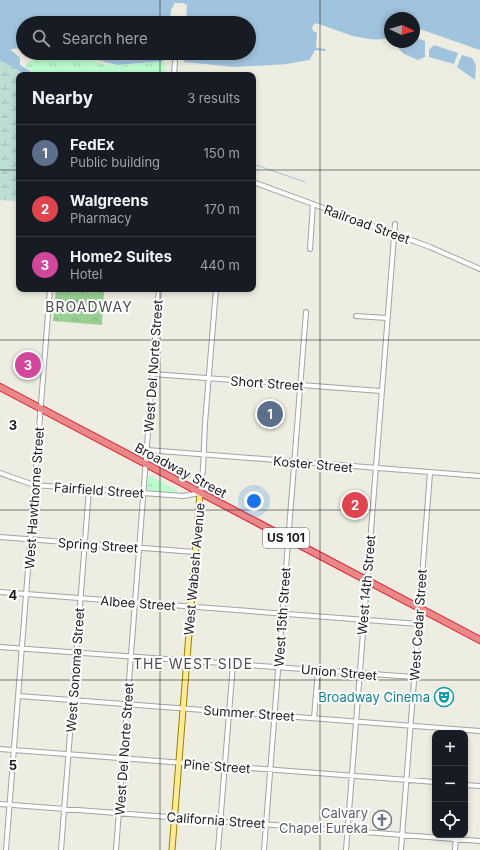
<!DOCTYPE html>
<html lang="en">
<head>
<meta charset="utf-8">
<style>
  :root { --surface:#171b24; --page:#20242c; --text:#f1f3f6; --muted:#9ea1a6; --line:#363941; --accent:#c92b00 }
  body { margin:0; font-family:Inter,sans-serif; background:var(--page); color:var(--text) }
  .controls { position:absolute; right:12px; bottom:12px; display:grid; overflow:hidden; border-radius:8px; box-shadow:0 2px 6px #0003 }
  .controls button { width:36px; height:36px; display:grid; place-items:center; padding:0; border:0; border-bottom:1px solid var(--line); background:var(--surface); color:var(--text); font:20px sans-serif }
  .compass { position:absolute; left:384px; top:12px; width:36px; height:36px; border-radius:50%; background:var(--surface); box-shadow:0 2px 6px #0003; rotate:94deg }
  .you { position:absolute; left:254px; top:501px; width:14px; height:14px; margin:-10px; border:3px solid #fff; border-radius:50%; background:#1a73e8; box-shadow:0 0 0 6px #1a73e833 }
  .badge { display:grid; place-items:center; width:26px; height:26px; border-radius:50%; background:var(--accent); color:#fff; font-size:13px; font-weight:700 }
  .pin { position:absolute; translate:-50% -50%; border:2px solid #fff; box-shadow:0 1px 4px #0006 }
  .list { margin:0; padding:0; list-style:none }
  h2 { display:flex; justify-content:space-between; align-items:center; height:52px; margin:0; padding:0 16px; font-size:17px }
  h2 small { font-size:13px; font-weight:400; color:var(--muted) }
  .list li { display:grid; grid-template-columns:26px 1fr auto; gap:12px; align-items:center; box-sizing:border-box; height:56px; padding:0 16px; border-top:1px solid var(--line) }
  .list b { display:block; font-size:15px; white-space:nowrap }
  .list p { margin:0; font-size:13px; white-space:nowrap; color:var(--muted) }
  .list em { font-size:13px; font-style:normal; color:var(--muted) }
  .icon { flex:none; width:22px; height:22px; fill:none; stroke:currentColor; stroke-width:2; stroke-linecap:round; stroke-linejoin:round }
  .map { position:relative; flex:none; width:480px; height:850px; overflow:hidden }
  .search { position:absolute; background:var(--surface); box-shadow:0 2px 6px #0003; left:16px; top:16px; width:240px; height:44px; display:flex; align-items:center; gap:10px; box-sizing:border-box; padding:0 14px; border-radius:22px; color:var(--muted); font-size:15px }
  .panel { position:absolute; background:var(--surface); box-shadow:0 2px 6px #0003; left:16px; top:72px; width:240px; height:220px; border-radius:8px }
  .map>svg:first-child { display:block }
  .forest { fill:url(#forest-crowns) }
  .wetland { fill:url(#wetland-marsh) }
  .park { fill:url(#park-tufts) }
  .water { fill:#a0c3de }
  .pier { fill:#eeede1; fill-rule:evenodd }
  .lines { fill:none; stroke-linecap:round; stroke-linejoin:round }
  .stream { stroke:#a0c3de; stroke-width:1 }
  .minor-casing { stroke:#a3a3a3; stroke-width:6 }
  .major-casing { stroke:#958300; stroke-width:7 }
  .highway-casing { stroke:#dd1e37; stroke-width:8 }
  .minor { stroke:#fff; stroke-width:4 }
  .major { stroke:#ffe896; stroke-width:5 }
  .highway { stroke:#e98886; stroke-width:6 }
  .grid { fill:none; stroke:#1c1c1c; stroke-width:1; stroke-opacity:0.55 }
  .labels { text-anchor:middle; stroke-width:4; stroke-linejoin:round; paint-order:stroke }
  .shield { fill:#fff; stroke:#606060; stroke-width:1 }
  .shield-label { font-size:12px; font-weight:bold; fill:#1c1c1c }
  .street-label { font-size:13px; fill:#1c1c1c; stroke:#fff }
  .culture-label { font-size:13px; fill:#0d838f; stroke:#fff; text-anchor:end }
  .worship-label { font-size:13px; fill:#5b616d; stroke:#fff; text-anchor:end }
  .neighbourhood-label { font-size:14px; letter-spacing:1px; fill:#4f4f4f; stroke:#fff }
  .grid-label { font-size:13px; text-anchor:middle; font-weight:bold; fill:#1c1c1c; stroke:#fff; stroke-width:4; stroke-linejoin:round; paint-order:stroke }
</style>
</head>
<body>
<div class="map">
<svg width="480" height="850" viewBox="0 0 480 850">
  <defs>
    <pattern id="forest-crowns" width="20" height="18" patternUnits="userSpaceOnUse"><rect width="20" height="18" fill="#99cf94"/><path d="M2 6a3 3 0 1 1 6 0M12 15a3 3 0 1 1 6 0" fill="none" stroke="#83b17f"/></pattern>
    <pattern id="wetland-marsh" width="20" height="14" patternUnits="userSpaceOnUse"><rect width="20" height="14" fill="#beddd5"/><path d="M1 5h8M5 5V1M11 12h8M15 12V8" fill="none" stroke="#a3bdb6"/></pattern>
    <pattern id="park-tufts" width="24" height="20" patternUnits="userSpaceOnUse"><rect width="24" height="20" fill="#bcfbce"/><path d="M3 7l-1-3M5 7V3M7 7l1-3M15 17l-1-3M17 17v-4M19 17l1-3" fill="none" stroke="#a1d7b0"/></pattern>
  </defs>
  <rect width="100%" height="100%" fill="#eeede1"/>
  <path class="forest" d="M56 289H104L102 325 53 321Z"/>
  <path class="wetland" d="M0 0 187 5 23 23 16 47 10 50 20 58V65L36 75H19V201L0 200Z"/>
  <path class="park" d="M40 53H88C91 56 94 60 97 62 107 69 149 62 163 61L166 65 165 71 168 75H38L25 66Z
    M150 476 178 491V493L147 490 148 477Z"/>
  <path class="water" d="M0 0H480V85L466 77 458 69 434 59 416 61 404 56 394 42H414V18H390V39L364 40 318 24 313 25V31L317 32 316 48 326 49 325 51 315 50 308 63 235 67 184 62 183 53H249V23H184L185 9 182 6 175 7 174 23H23V48L10 49 20 58V65L36 75H27L0 60Z
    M91 53H170L163 61 117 65 98 60Z"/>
  <path class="pier" d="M175 3H182L187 5 186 23H183L184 9 182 6 177 7 176 23H170L171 10Z
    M316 23 352 36 376 40 390 38V40L369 42 355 40 330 32 316 25 314 27 317 33 313 31 312 27Z
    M414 27 480 50V87L464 78 456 68 434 60 414 61 401 55 392 42H395L397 47 404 54 418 60 425 57V41L414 37ZM434 45 458 53 454 64 429 57V50ZM462 55 472 58 476 65 475 80 457 67Z
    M309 60V65L286 66V64Z"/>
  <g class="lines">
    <path class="stream" d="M253 164 305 182"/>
    <defs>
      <path id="minor" d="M174 75 175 62
        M253 182 430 247 480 269
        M310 249 313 204
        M356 316 387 318
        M153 374 381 391
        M147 450 480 476
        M0 473 34 485 183 496 200 493 203 469 205 423 216 289
        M0 537 195 552
        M0 592 419 624
        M0 647 414 677
        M19 696 480 731
        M314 718 318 670
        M0 749 435 782
        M465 785 480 786
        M0 804 480 841
        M6 850 50 289
        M61 850 89 489
        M116 850 159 289
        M218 850 233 664
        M264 850 306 312
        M346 850 395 224
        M401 850 430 473
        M455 850 456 835"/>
      <path id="major" d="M172 850 200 493"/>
      <path id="highway" d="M0 387 480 640"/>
    </defs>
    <use href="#minor" class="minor-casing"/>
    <use href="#major" class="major-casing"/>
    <use href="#highway" class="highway-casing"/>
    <use href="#minor" class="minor"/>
    <use href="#major" class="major"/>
    <use href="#highway" class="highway"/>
  </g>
  <path class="grid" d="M160 0V23M320 0V850M160 53V75M0 170H19M253 170H480M160 289V850M0 340H480M0 510H480M0 680H480"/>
  <defs>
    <symbol id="theatre-ring" viewBox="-11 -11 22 22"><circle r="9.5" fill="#fff" stroke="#0f9aa8" stroke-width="1.5"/><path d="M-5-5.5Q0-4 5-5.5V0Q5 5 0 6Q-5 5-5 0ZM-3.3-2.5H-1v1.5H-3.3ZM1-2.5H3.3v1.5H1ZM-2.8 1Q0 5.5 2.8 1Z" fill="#0f9aa8"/></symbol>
    <symbol id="church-ring" viewBox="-11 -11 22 22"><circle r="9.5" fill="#fff" stroke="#6b7280" stroke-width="1.5"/><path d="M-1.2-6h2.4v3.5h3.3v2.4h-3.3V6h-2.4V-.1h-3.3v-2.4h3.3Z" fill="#6b7280"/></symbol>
  </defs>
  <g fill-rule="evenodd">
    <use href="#theatre-ring" x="433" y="686" width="22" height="22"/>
    <use href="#church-ring" x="371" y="809" width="22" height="22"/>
  </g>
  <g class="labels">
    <rect class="shield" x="263" y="528" width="46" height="20" rx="3"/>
    <g class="shield-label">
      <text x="286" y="542">US 101</text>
    </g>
    <g class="street-label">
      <text transform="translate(367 224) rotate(20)" y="5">Railroad Street</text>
      <text transform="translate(153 366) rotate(-86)" y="5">West Del Norte Street</text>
      <text transform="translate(267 383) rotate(4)" y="5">Short Street</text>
      <text transform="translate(313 464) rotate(5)" y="5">Koster Street</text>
      <text transform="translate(181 470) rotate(28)" y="5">Broadway Street</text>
      <text transform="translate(99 490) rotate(4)" y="5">Fairfield Street</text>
      <text transform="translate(34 498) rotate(-86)" y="5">West Hawthorne Street</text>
      <text transform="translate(98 545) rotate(4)" y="5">Spring Street</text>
      <text transform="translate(194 569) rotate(-85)" y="5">West Wabash Avenue</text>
      <text transform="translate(366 585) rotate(-85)" y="5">West 14th Street</text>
      <text transform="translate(138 603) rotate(4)" y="5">Albee Street</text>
      <text transform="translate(282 617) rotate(-86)" y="5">West 15th Street</text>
      <text transform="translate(418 625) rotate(-86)" y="5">West Cedar Street</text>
      <text transform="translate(75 670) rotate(-86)" y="5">West Sonoma Street</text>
      <text transform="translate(339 672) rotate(5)" y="5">Union Street</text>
      <text transform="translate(249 713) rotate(4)" y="5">Summer Street</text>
      <text transform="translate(124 749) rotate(-86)" y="5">West Del Norte Street</text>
      <text transform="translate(217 766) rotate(4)" y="5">Pine Street</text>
      <text transform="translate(216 820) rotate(4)" y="5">California Street</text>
    </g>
    <g class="culture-label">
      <text x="430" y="702">Broadway Cinema</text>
    </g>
    <g class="worship-label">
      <text x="368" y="818">Calvary<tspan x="368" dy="15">Chapel Eureka</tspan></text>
    </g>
    <g class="neighbourhood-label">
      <text x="89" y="312">BROADWAY</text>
      <text x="193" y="669">THE WEST SIDE</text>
    </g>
  </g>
  <g class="grid-label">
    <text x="13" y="430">3</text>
    <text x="13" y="600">4</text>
    <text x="13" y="770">5</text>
  </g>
</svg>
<div class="controls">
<button>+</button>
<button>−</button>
<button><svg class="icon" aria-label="locate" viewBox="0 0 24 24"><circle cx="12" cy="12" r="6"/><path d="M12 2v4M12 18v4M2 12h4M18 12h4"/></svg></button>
</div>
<svg class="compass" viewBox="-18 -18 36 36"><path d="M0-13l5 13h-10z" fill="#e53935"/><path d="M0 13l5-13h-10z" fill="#9ea1a6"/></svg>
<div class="you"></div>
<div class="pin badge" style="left:270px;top:414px;background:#5c6f8a">1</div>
<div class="pin badge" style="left:355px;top:505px;background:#e0444e">2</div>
<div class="pin badge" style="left:28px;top:365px;background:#d1479c">3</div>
<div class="search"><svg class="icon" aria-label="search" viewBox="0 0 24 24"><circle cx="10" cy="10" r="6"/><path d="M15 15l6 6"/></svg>Search here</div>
<section class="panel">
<h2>Nearby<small>3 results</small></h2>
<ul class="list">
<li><span class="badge" style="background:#5c6f8a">1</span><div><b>FedEx</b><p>Public building</p></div><em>150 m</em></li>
<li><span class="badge" style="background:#e0444e">2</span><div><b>Walgreens</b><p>Pharmacy</p></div><em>170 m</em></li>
<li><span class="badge" style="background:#d1479c">3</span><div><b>Home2 Suites</b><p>Hotel</p></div><em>440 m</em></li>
</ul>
</section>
</div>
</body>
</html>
